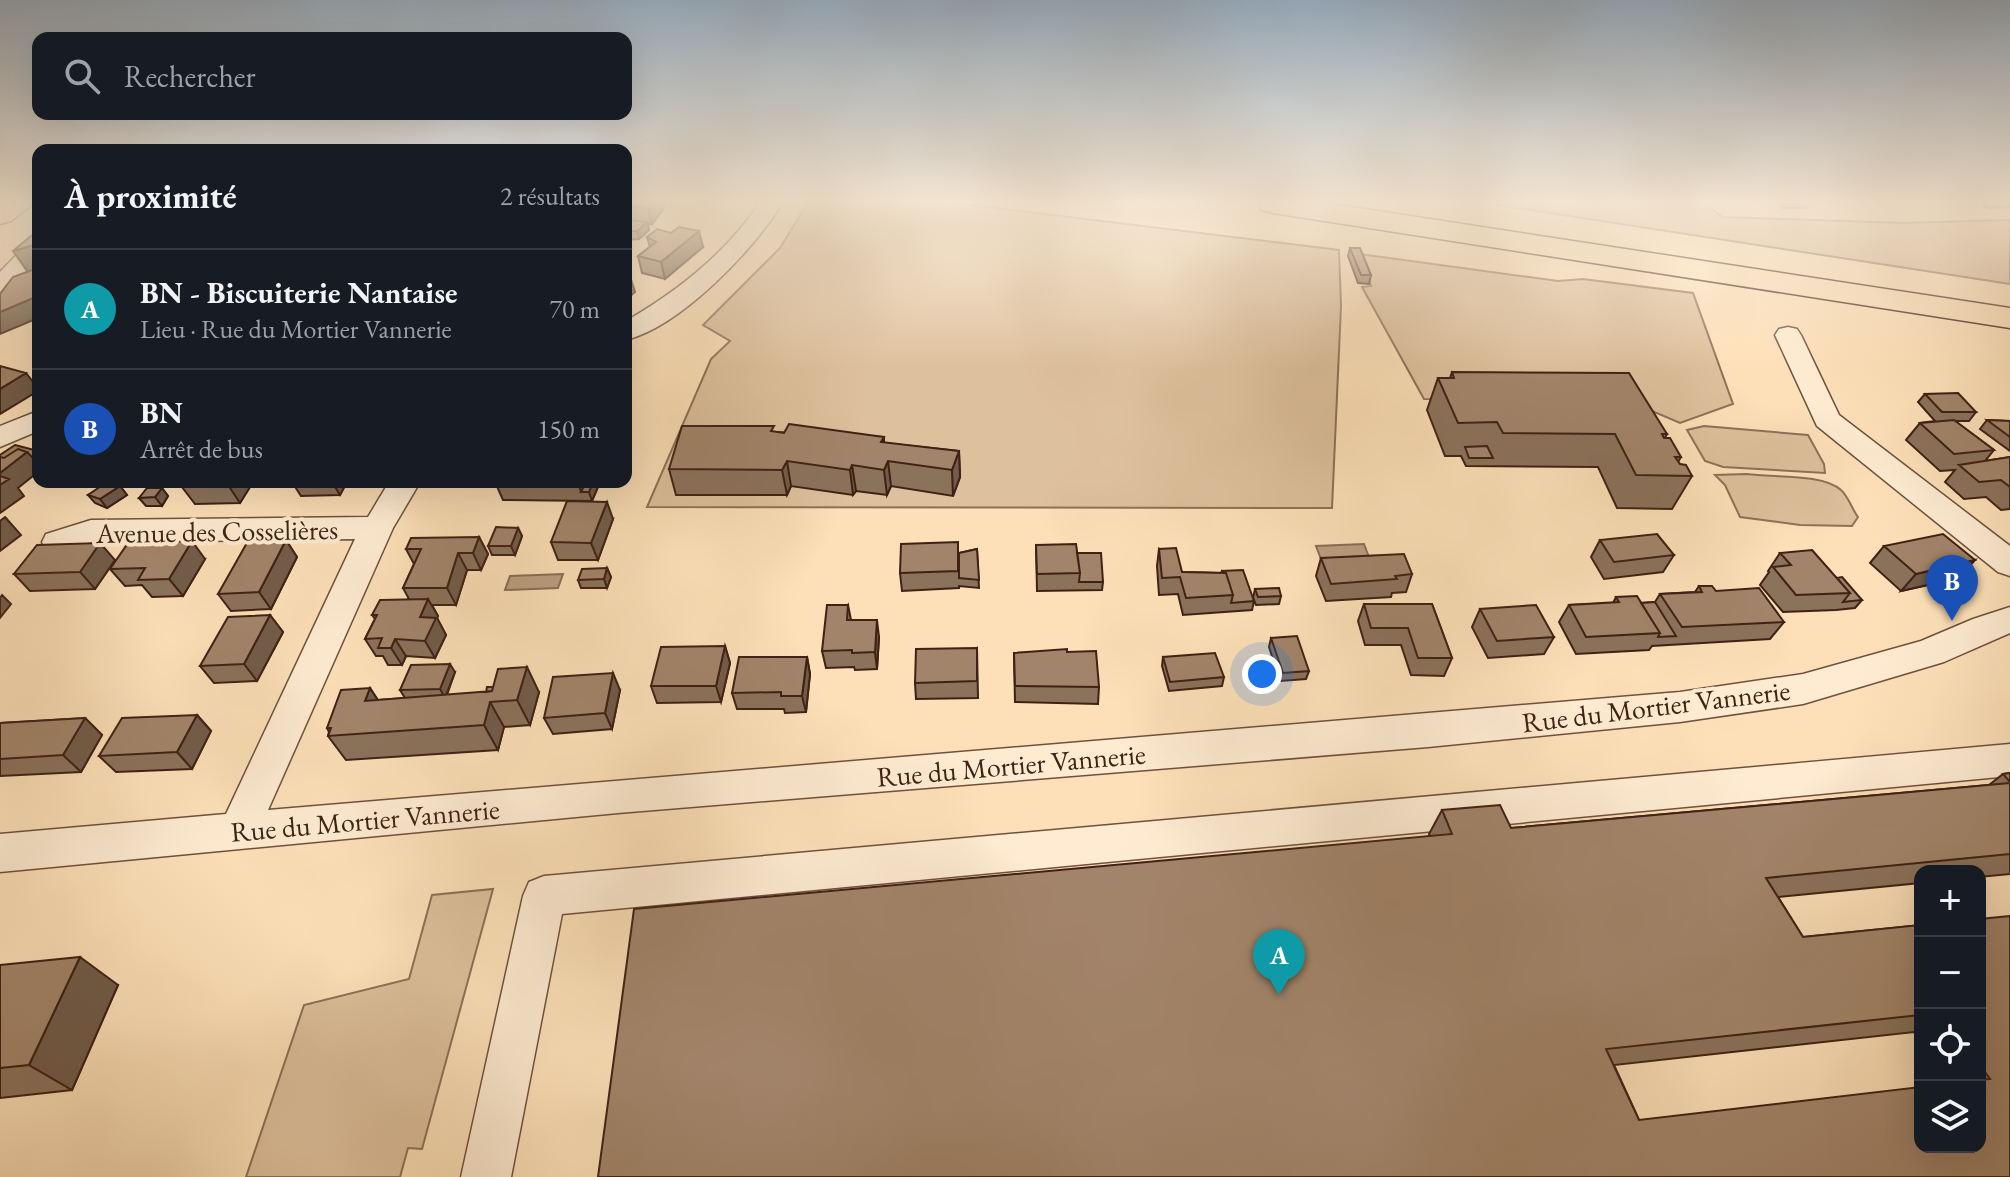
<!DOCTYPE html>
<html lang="fr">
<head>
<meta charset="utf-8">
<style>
  :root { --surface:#171b24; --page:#20242c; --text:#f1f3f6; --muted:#9ea1a6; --line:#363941; --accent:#ea580c }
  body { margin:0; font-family:"EB Garamond",serif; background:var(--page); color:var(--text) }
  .controls { position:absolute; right:24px; bottom:24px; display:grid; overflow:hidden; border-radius:16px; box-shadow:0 8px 32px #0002 }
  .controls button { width:72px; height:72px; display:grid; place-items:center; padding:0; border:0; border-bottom:2px solid var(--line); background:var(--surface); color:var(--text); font:40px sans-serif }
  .you { position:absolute; left:1262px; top:674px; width:28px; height:28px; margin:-20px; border:6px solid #fff; border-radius:50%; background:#1a73e8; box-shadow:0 0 0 12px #1a73e833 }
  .badge { display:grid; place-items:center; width:52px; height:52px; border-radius:50%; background:var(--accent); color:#fff; font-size:26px; font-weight:700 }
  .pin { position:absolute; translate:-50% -66px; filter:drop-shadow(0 2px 4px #0008) }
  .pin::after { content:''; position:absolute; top:42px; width:28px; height:24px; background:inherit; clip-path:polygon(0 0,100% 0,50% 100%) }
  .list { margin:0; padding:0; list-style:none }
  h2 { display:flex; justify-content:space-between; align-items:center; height:104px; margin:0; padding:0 32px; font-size:34px }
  h2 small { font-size:26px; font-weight:400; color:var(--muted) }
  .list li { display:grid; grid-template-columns:52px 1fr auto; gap:24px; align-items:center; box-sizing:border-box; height:120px; padding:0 32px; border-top:2px solid var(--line) }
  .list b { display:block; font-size:30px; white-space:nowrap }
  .list p { margin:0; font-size:26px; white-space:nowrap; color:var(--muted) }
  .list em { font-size:26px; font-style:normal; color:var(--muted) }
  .icon { flex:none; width:44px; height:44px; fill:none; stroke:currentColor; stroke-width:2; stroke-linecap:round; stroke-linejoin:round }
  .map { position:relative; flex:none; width:2010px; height:1177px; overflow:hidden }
  .search { position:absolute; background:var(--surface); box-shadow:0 8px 32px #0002; left:32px; top:32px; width:600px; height:88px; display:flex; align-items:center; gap:20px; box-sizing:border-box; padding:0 28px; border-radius:16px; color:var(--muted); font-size:30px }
  .panel { position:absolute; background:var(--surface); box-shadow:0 8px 32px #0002; left:32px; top:144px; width:600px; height:344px; border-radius:16px }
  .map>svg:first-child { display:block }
  .green { fill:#ddc09c; stroke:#8e7058; stroke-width:2 }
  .water { fill:#bc9f81; stroke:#8a6d56; stroke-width:2 }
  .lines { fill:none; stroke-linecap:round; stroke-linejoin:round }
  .minor-casing { stroke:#6e513e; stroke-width:3 }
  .major-casing { stroke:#3f2115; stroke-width:3 }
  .highway-casing { stroke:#3f2115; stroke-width:3 }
  .minor { fill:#feebd1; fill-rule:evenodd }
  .major { fill:#fde0b8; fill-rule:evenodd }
  .highway { fill:#fde0b8; fill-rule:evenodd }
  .wall { fill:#8b725b; stroke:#3f2115; stroke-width:2 }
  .shaded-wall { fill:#715c4a; stroke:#3f2115; stroke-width:2 }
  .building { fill:#a2846a; stroke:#3f2115; stroke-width:2 }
  .labels { text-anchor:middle; stroke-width:8; stroke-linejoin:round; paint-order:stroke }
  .street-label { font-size:28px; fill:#3f2115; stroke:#feebd1 }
</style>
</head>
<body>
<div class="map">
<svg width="2010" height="1177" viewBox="0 0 2010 1177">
  <rect width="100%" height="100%" fill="#fde0b8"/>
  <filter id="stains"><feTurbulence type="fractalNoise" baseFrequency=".0025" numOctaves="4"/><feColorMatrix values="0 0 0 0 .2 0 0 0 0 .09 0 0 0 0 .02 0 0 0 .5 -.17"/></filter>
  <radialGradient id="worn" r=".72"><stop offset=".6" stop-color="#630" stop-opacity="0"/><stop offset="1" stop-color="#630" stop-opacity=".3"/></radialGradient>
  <path class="green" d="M807 204H963L1339 250 1341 306 1332 508 647 507 711 359 730 341 703 325 780 248Z
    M1492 204H1706L1722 217 1903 223 2010 220V284Z
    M1360 254 1558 281 1583 279 1693 293 1733 404 1680 423 1631 402 1424 399 1362 287 1371 286Z
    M1704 426 1808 435 1824 464 1825 473 1723 467 1705 461 1687 430Z
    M1747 474C1772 478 1823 473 1841 490 1848 496 1852 509 1858 517L1852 526 1800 525 1740 517 1725 485 1715 475Z
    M493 889 422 1149 408 1148 400 1177H246L304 1005 409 979 432 895Z"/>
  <path class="water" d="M1364 544 1370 560 1322 562 1316 546Z
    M563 574 558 588 505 590 510 576Z"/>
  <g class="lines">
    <defs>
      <path id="minor" d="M759 204H782C752 251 681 326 626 340V321C678 291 725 254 759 204Z
        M38 240V261L9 292 0 295V272L29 242Z
        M1788 327 1797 329 1801 335 1839 415 2010 546V576L1998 572 1817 426 1775 335 1779 329Z
        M38 411V431L0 447V426Z
        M389 482H420L393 528 268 810 1680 692 1803 674 1921 641 1973 619 2010 607V633L1944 662 1803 704 1680 722 1428 747 618 813 0 872V834L226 814 355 539 93 542 58 553 46 550 42 542 46 534 91 520 368 517Z
        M2010 744V776L562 914 511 1177H461L523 896 529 882 544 876Z"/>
      <path id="major" d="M0 204H33L11 221 0 224Z"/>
      <path id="highway" d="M1258 204H1332L2010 308V328L1273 213 1262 210Z"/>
    </defs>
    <use href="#minor" class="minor-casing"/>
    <use href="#major" class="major-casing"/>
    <use href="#highway" class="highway-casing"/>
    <use href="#minor" class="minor"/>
    <use href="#major" class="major"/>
    <use href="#highway" class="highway"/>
  </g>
  <path class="wall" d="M626 204 664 208 652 224H648L649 230 639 239 626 240V224L627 222H626Z
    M1778 204H1809L1807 208H1783Z
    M1981 204H2010V207L1987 208Z
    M647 237 703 247 665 279 642 273 638 256 650 247Z
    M1350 248 1371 275 1369 284 1358 283 1348 256Z
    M1452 372 1667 434 1665 438 1681 457 1678 462 1692 476 1672 509 1617 508 1598 467 1466 466 1461 456H1445L1427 410 1438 378H1450Z
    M1925 394 1976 412 1969 421H1955L1994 450 1985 461 2010 457V509L2001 510 1986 497 1964 499 1945 482 1955 470 1940 471 1906 440 1920 423 1935 421 1918 402Z
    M1987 420 2010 421V451L1980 429Z
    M775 432 884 437V443L959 451 960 477 953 496 891 486 887 495 856 491 853 495 791 486 787 495H676L669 469Z
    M186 482H253L240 503 195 504 182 487Z
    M292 482H347L340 495 301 496Z
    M495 482H600L592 501 503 500Z
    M120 486 127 495 107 508 95 503 88 495Z
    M162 488 168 496 162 506H146L139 498Z
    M613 519 598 560H558L551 542Z
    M518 528 522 536 515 555H492L488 546Z
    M479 537 488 554 481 570H467L456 605H432L438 616 437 618 446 635 435 658 406 656 402 665H388L383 656H376L365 639 375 619 372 615 409 599 403 588 414 564 406 549Z
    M286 540 297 557 271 609 231 611 218 594Z
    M1600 540 1674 555 1663 572 1604 579 1591 557Z
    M1036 545 1077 553 1103 582 1102 590 1037 591Z
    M1884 546 1959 578 1901 591 1870 563Z
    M977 549 979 588 959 586V588L902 591 900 573 959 553Z
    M1159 549 1182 572 1221 573 1222 571 1254 601 1252 610 1183 615 1178 594 1159 595 1157 566Z
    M1780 553 1837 578 1862 600 1855 608 1836 610 1783 612 1760 585 1769 572 1768 571Z
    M1321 558 1412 574 1406 592 1392 593 1391 597 1326 601 1316 576Z
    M205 559 183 596 152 597 142 585 125 586 110 569Z
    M115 560 95 589 30 591 14 574Z
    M607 568 611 577 607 588H581L578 580Z
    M1699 586 1716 591 1784 622 1770 639 1652 646 1649 650 1576 654 1559 622 1569 605 1613 603 1616 597 1641 603 1655 602 1660 594 1695 592Z
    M1255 589 1281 596 1279 604 1256 605 1253 598Z
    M1364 604H1432L1452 658 1444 676 1411 675 1401 645H1365L1358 621Z
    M848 605 851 620 879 637 877 669 855 670 854 667 826 668 822 651Z
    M1480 609 1554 637 1544 654 1488 658 1472 627Z
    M270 615 283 632 257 681 214 683 200 666Z
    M1271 638 1309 671 1306 679 1280 681 1269 647Z
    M725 646 730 663 721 702 657 703 651 686Z
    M977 648 978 698 916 699 915 683Z
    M1067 652 1099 687 1098 704 1015 702 1014 653Z
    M807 657 810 674 806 712 785 713 784 709H737L732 693Z
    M1163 657 1224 677 1222 686 1169 691 1162 666Z
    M455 672 447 695 539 692 530 725 504 727 498 750 346 760 328 736 329 732 327 728 370 688 378 700 405 698 400 690Z
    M620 690 612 729 553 734 544 718Z
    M197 715 211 731 192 769 116 772 99 756Z
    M85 718 102 735 81 772 0 776V723Z
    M2010 773V874L1980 877V871H1920V883L1778 897 1803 937 1920 925V1042L1914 1032 1614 1065 1639 1120 1980 1147V919L2010 1177H598L1430 836 1429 834 1442 810 1511 828 1989 785 2003 774Z
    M0 965 118 985 72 1090 0 1098Z"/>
  <path class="shaded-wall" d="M651 204H663L664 208 652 224 648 208Z
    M647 222 649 230 639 239 637 231Z
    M699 231 703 247 665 279 661 262Z
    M38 244V273L30 275 13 251Z
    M630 276 635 292 626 300V279Z
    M38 296V318L0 334V312Z
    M26 373 38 388V391L0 414V389Z
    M959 451 960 477 953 496 952 470Z
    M27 452 38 458V472L18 488 24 496 0 513V473Z
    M787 461 791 486 787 495 782 470Z
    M888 461 891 486 887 495 884 470Z
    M852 465 856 491 853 495 850 470Z
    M231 482H253L240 503 228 485Z
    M332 482H347L340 495Z
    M578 482H592L581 492Z
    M593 482H600L592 501 589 492Z
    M120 486 127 495 107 508 100 499Z
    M162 488 168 496 162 506 155 497Z
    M607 502 613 519 598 560 591 543Z
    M5 517 21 535 0 551V521Z
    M518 528 522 536 515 555 511 546Z
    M479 537 488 554 481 570 473 553Z
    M286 540 297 557 271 609 259 592Z
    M192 541 205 559 183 596 169 579Z
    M100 543 115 560 95 589 80 572Z
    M458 553 467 570 456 605 447 588Z
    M1975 560 1959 578 1901 591 1916 574Z
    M607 568 611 577 607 588 604 579Z
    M2 595 11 604 0 618V598Z
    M428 599 438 616 437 618 446 635 435 658 425 641 420 617Z
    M270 615 283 632 257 681 244 664Z
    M877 620 879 637 877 669 875 652Z
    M395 639 406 656 402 665 391 648Z
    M725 646 730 663 721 702 716 686Z
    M807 657 810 674 806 712 802 696Z
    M450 664 455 672 445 698 440 689Z
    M527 667 539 692 530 725 517 700Z
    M613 673 620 690 612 729 605 713Z
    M370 688 386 713 365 701Z
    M490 702 504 727 498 750 484 725Z
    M197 715 211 731 192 769 177 752Z
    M85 718 102 735 81 772 63 755Z
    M80 957 118 985 72 1090 29 1065Z"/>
  <path class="building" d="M626 204H651L648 208 626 206Z
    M629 220 647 222 637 231H626V224Z
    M679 227 699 231 661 262 638 256 656 242 647 237 657 229 671 233Z
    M38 230V244L13 251Z
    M1350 248H1360L1371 275H1361Z
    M38 268V296L0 312V294L13 277Z
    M0 366 26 373 0 389Z
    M1452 372 1629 373 1667 434H1662L1664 438H1670L1681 457H1675L1680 464 1686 465 1692 476 1636 475 1615 434 1503 433 1497 422 1458 423 1438 378H1454Z
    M1958 393 1976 412H1942L1925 394Z
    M1954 420 1994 450 1954 454 1920 423Z
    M1987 420 2010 421V437Z
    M789 424 884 437 881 442 959 451 952 470 888 461 884 470 852 465 850 470 787 461 782 470 669 469 682 426H774L771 431 784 433Z
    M15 445 38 451V458L35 460 27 452 18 449 4 458 0 457V455Z
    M1487 446 1493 458H1469L1465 447Z
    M18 449 27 452 0 473V457L4 458Z
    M2010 457V487L2001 480 1979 482 1959 465Z
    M0 476 9 479 0 485Z
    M107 482 120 486 100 499 88 495Z
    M186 482H231L228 485 182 487Z
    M586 482H593L589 492H581Z
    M147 488H162L155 497 139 498Z
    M567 501 607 502 591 543 551 542Z
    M496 527 518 528 511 546H488Z
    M1657 534 1674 555 1614 562 1600 540Z
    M1943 534 1975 560 1916 574 1884 546Z
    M479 537 473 553H458L447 588H403L421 549H406L411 538Z
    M286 540 259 592 218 594 248 541Z
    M192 541 169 579 138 580 145 568 110 569 128 543Z
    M958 542V571L900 573 901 544Z
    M100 543 80 572 14 574 37 545Z
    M1076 544 1080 573 1037 574 1036 545Z
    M1176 548 1182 572 1226 573 1233 595 1186 598 1180 577 1162 578 1159 549Z
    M977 549 979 580 959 578V553Z
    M1812 550 1850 593 1796 595 1773 567 1791 565 1780 553Z
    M1077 553H1101L1103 582H1079L1080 573Z
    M1404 554 1412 574 1395 576 1397 579 1331 584 1321 558Z
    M607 568 604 579 578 580 582 569Z
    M1243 570 1254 601 1231 603 1233 595 1226 573H1222V571Z
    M1842 577 1862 600 1843 602 1850 593 1837 578Z
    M1699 586H1712L1716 591 1759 588 1784 622 1682 627 1660 594 1702 592Z
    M1279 588 1281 596 1258 597 1255 589Z
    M1637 596 1660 633 1586 637 1569 605 1619 602 1616 597Z
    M428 599 420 617 436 618 425 641 395 639 391 648H378L382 638 365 639 377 615H372L380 600Z
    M1655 602 1676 636 1658 637 1660 633 1641 603Z
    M1364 604H1432L1452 658H1418L1408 628H1371Z
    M827 605H848L847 620H877L875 652 852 653V650L822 651Z
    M1536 605 1554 637 1497 641 1480 609Z
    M270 615 244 664 200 666 228 617Z
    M1297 636 1309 671 1283 673 1271 638Z
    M725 646 716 686H651L661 647Z
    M977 648V681L915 683 916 649Z
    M1067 649V652L1096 651 1099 687 1015 686 1014 653Z
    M1215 653 1224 677 1170 682 1163 657Z
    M739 657H807L802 696H781V692L732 693Z
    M450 664 440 689 400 690 411 665Z
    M527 667 517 700 490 702 484 725 328 736 331 728H327L341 690 370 688 365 701 492 691 498 669Z
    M613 673 605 713 544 718 553 677Z
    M487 687H493L492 691 486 692Z
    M197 715 177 752 99 756 122 718Z
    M85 718 63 755 0 759V723Z
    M2010 773V782L2003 774Z
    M2010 783V854L1766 878 1803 937 1920 925V1015L1606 1049 1639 1120 1920 1087V1147H1980V1080L1990 1079 1980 1065V919L2010 916V1177H598L634 909 1452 834 1442 810 1500 805 1511 828Z
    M80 957 29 1065 0 1068V965Z"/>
  <linearGradient id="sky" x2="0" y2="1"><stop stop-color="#96acbf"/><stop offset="0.55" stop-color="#fef1df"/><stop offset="1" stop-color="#fef1df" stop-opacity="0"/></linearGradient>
  <rect width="2010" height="368" fill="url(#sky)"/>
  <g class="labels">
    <g class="street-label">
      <text transform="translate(217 531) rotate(-1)" y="10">Avenue des Cosselières</text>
      <text transform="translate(1656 706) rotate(-7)" y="10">Rue du Mortier Vannerie</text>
      <text transform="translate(1011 765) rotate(-5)" y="10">Rue du Mortier Vannerie</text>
      <text transform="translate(365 820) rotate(-5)" y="10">Rue du Mortier Vannerie</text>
    </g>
  </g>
  <rect width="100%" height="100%" filter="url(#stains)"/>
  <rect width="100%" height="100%" fill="url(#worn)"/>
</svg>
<div class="controls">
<button>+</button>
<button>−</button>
<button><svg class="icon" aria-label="locate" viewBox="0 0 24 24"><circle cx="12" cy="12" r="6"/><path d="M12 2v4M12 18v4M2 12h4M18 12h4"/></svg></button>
<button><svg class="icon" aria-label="layers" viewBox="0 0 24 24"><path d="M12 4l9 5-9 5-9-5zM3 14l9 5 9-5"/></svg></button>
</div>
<div class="you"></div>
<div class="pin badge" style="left:1279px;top:995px;background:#0f9aa8">A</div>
<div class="pin badge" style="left:1952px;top:621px;background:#1a4fb4">B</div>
<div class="search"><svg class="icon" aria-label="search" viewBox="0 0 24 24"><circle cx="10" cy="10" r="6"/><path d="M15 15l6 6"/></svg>Rechercher</div>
<section class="panel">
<h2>À proximité<small>2 résultats</small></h2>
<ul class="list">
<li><span class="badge" style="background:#0f9aa8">A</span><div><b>BN - Biscuiterie Nantaise</b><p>Lieu · Rue du Mortier Vannerie</p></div><em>70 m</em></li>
<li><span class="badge" style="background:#1a4fb4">B</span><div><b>BN</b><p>Arrêt de bus</p></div><em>150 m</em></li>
</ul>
</section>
</div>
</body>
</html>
